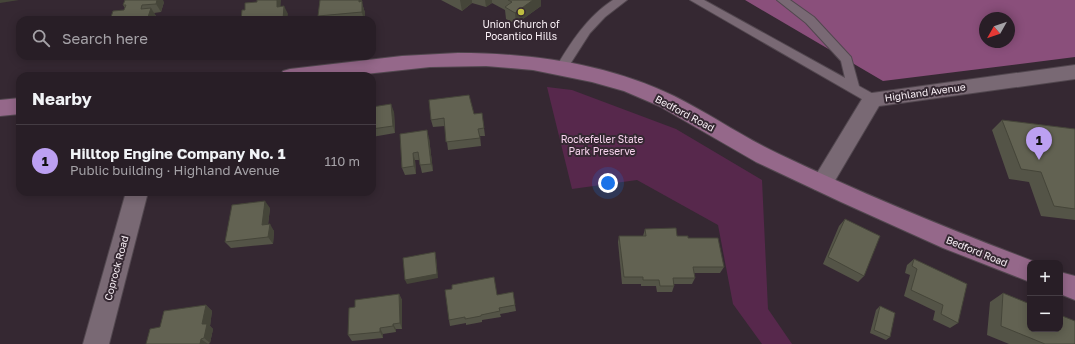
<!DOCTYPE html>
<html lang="en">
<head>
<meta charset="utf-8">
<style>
  :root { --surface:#281e26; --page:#342b32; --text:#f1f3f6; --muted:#a5a2a7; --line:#443c43; --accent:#bca0f2 }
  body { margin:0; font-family:"Golos Text",sans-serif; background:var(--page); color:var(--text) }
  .controls { position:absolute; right:12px; bottom:12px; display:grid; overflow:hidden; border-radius:8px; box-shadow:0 2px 10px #0003 }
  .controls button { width:36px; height:36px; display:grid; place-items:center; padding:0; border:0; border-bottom:1px solid var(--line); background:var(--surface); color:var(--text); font:20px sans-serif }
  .compass { position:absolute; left:979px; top:12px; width:36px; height:36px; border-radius:50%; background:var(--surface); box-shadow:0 2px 10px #0003; rotate:230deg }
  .you { position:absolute; left:608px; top:183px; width:14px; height:14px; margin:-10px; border:3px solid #fff; border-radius:50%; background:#1a73e8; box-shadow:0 0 0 6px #1a73e833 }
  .badge { display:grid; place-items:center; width:26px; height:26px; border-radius:50%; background:var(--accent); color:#111; font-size:13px; font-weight:700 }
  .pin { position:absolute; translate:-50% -33px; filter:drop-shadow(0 1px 2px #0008) }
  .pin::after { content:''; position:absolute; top:21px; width:14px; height:12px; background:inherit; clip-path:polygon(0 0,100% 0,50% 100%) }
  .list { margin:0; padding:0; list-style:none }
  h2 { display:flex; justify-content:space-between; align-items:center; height:52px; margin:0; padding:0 16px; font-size:17px }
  h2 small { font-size:13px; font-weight:400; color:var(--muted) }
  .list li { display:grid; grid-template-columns:26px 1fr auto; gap:12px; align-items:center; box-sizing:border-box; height:72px; padding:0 16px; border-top:1px solid var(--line) }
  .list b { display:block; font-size:15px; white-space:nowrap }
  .list p { margin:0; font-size:13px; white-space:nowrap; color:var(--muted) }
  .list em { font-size:13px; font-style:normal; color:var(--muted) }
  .icon { flex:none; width:22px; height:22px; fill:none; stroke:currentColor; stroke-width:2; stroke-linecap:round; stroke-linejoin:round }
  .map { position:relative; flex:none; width:1075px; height:344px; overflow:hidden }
  .search { position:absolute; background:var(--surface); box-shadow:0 2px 10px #0003; left:16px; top:16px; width:360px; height:44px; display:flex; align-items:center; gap:10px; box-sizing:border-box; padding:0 14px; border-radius:12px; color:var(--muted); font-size:15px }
  .panel { position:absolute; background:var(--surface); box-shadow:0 2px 10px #0003; left:16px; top:72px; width:360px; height:124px; border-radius:12px }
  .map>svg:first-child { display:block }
  .green { fill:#57284c }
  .forest { fill:#8a4f7b; fill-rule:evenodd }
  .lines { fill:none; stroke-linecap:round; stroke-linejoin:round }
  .lane-casing { stroke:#52474f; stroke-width:2 }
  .street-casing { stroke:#52474f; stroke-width:2 }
  .secondary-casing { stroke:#52474f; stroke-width:2 }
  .lane { fill:#796974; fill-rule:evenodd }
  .street { fill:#796974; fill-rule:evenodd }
  .secondary { fill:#95688a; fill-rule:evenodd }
  .wall { fill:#545447 }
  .shaded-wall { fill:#454539 }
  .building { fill:#626252; stroke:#454539 }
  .poi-dot { fill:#bfbe41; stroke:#352832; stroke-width:1.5 }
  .labels { text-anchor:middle; stroke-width:4; stroke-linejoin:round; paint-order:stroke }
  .poi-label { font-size:10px; fill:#fbf2f8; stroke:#352832 }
  .street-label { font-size:10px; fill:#fbf2f8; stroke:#352832 }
  .park-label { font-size:10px; fill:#f9d5ef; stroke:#352832 }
</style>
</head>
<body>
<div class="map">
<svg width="1075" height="344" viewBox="0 0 1075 344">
  <rect width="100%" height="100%" fill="#352832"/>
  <path class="green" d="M547 87 572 90 676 129 762 180 768 309 792 344H762L733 304 718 225 637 180 572 189Z"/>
  <path class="forest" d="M745 0H1075V57L883 81ZM985 18H1009V42H985Z"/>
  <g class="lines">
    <defs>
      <path id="lane" d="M613 0H627L605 17 590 33 565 72H557L555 69C571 42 587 17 613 0Z
        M690 0H704L845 78 841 61 806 23 777 0H790L814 17 851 57 859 86 877 96 878 99 877 102H867Z"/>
      <path id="street" d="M1075 65V79L879 106 830 189 822 192 814 189 811 183 865 94Z
        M126 192H148L109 344H83Z"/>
      <path id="secondary" d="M458 53C532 53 608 64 674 96 710 114 743 137 779 154 863 194 951 230 1038 263H1030V282L943 248 841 202 756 162 659 106 624 91 592 82 533 70 486 66 430 67 347 76H280L283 71 290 69 402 56Z
        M20 98V114L0 116V100Z
        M1060 272 1075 276V300L1060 294Z"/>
    </defs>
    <use href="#lane" class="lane-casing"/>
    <use href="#street" class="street-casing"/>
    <use href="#secondary" class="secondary-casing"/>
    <use href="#lane" class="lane"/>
    <use href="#street" class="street"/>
    <use href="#secondary" class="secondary"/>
  </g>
  <path class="wall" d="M320 0H362V3L365 13V20H320L318 16Z
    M441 0H541V6L516 24 506 19 505 10 492 3 486 7 472 3 462 11Z
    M164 2 161 12 154 13 156 16 155 20H110L124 10 125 8 123 5Z
    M372 107 394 112 395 133 372 137Z
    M474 114 484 128 485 136H480L481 146 448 150 445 126 433 127 431 120Z
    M1002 120 1075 129V220L1041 216 1029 182 1009 179 992 130Z
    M400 134 429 138 433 171 422 173 419 160H415L416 174 405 175 402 168Z
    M270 208 268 225 274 231 273 244 231 248 225 242Z
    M845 219 864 276 858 282 823 264 839 226Z
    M645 229 688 238 724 267 720 273H694L695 278 692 284H674V286L672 292H657L656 286H641V284H622L618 242 619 236H643Z
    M914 259 958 323 950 328 933 320 935 311 904 296 910 275 905 273 907 265Z
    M1003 293 1075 344H1009L987 335 990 302Z
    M399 294 402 300V329H396V332L383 334V338L352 341 348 335 355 307Z
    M497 295 515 305 516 311 500 314 501 317 482 320V322L466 325V323L450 326 449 320Z
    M206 305 212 311 210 326 213 329 210 343 208 344 160 327Z
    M880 306 890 337 886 340 870 333 876 310Z"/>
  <path class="shaded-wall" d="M0 0H19L0 3Z
    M157 0H163L164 2 161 12 156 4Z
    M277 0H281L280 15 277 7Z
    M359 0H362V3L365 13V20H364L359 2Z
    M460 0H472V3L462 11Z
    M485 0H492V3L486 7Z
    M533 0H541V6L516 24 515 13Z
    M284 6 288 14 287 20H283Z
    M151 8 156 16 155 20H147Z
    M391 104 394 112 395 133 393 126Z
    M427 130 429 138 433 171 431 164Z
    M413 153 415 160 416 174 414 166Z
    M265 201 270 208 267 232 262 225Z
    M270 224 274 231 273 244 268 237Z
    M435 252 436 256 438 278 407 284 405 280Z
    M399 294 402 300V329L400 323Z
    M206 305 212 311 210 326 213 329 210 343 204 338 202 324Z
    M393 324 396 329V332L393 326Z
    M380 328 383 334V338L380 332Z
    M201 339 208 344H200Z"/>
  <path class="building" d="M125 0H157L156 4 142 5 141 9 151 8 147 20H110L113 11 124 10 126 5H123Z
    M257 0H277V7L284 6 283 20H241L242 10H245V3L257 2Z
    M320 0H359V2L362 1V12L318 16Z
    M508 0H533L515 13 505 7 512 2Z
    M469 95 474 114 482 113 484 128 478 129 480 138 446 142 444 118 431 120 429 100Z
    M391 104 393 126 372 129V107Z
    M1002 120 1075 129V209L1054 206 1041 172 1021 169Z
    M427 130 431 164 420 165 418 152 413 153 414 166 402 168 400 134Z
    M265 201 262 225 270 224 268 237 225 242 232 205Z
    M845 219 880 236 864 276 828 257Z
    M676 228 677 236H688V238H718L724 267H693L695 278H673L674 286H660L659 280H643V277H624L619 236H646L645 229Z
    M435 252 437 274 405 280 403 258Z
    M914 259 967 284 958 323 941 314 943 305 911 290 917 269 912 266Z
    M494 277 497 295 513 292 515 305 499 308 500 311 481 315V316L465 319V317L449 320 445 290 452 289V285Z
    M1003 293 1030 304V329H1060V315L1075 321V344H1045L1001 326Z
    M399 294 400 323 393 324V326L380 328V332L348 335 349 308 355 307V300Z
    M206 305 202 324H207L204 338 201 339 200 344H146L150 329 160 327 164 311Z
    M880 306 895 313 890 337 874 330Z"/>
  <circle class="poi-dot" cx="521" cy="12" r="4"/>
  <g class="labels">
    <g class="poi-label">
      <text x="521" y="28">Union Church of<tspan x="521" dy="12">Pocantico Hills</tspan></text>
    </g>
    <g class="street-label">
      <text transform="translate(925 92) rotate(-8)" y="4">Highland Avenue</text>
      <text transform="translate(685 113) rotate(28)" y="4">Bedford Road</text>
      <text transform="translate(977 251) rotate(22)" y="4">Bedford Road</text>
      <text transform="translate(116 268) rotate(-75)" y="4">Coprock Road</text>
    </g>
    <g class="park-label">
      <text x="602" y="143">Rockefeller State<tspan x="602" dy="12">Park Preserve</tspan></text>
    </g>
  </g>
</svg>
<div class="controls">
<button>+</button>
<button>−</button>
</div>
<svg class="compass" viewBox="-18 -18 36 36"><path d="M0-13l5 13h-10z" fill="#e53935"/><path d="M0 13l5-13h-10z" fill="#a5a2a7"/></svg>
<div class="you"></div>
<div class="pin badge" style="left:1039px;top:160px">1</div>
<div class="search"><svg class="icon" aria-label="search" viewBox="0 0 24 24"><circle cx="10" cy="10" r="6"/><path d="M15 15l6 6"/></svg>Search here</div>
<section class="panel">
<h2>Nearby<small></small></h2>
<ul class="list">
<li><span class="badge">1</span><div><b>Hilltop Engine Company No. 1</b><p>Public building · Highland Avenue</p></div><em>110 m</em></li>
</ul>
</section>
</div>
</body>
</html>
